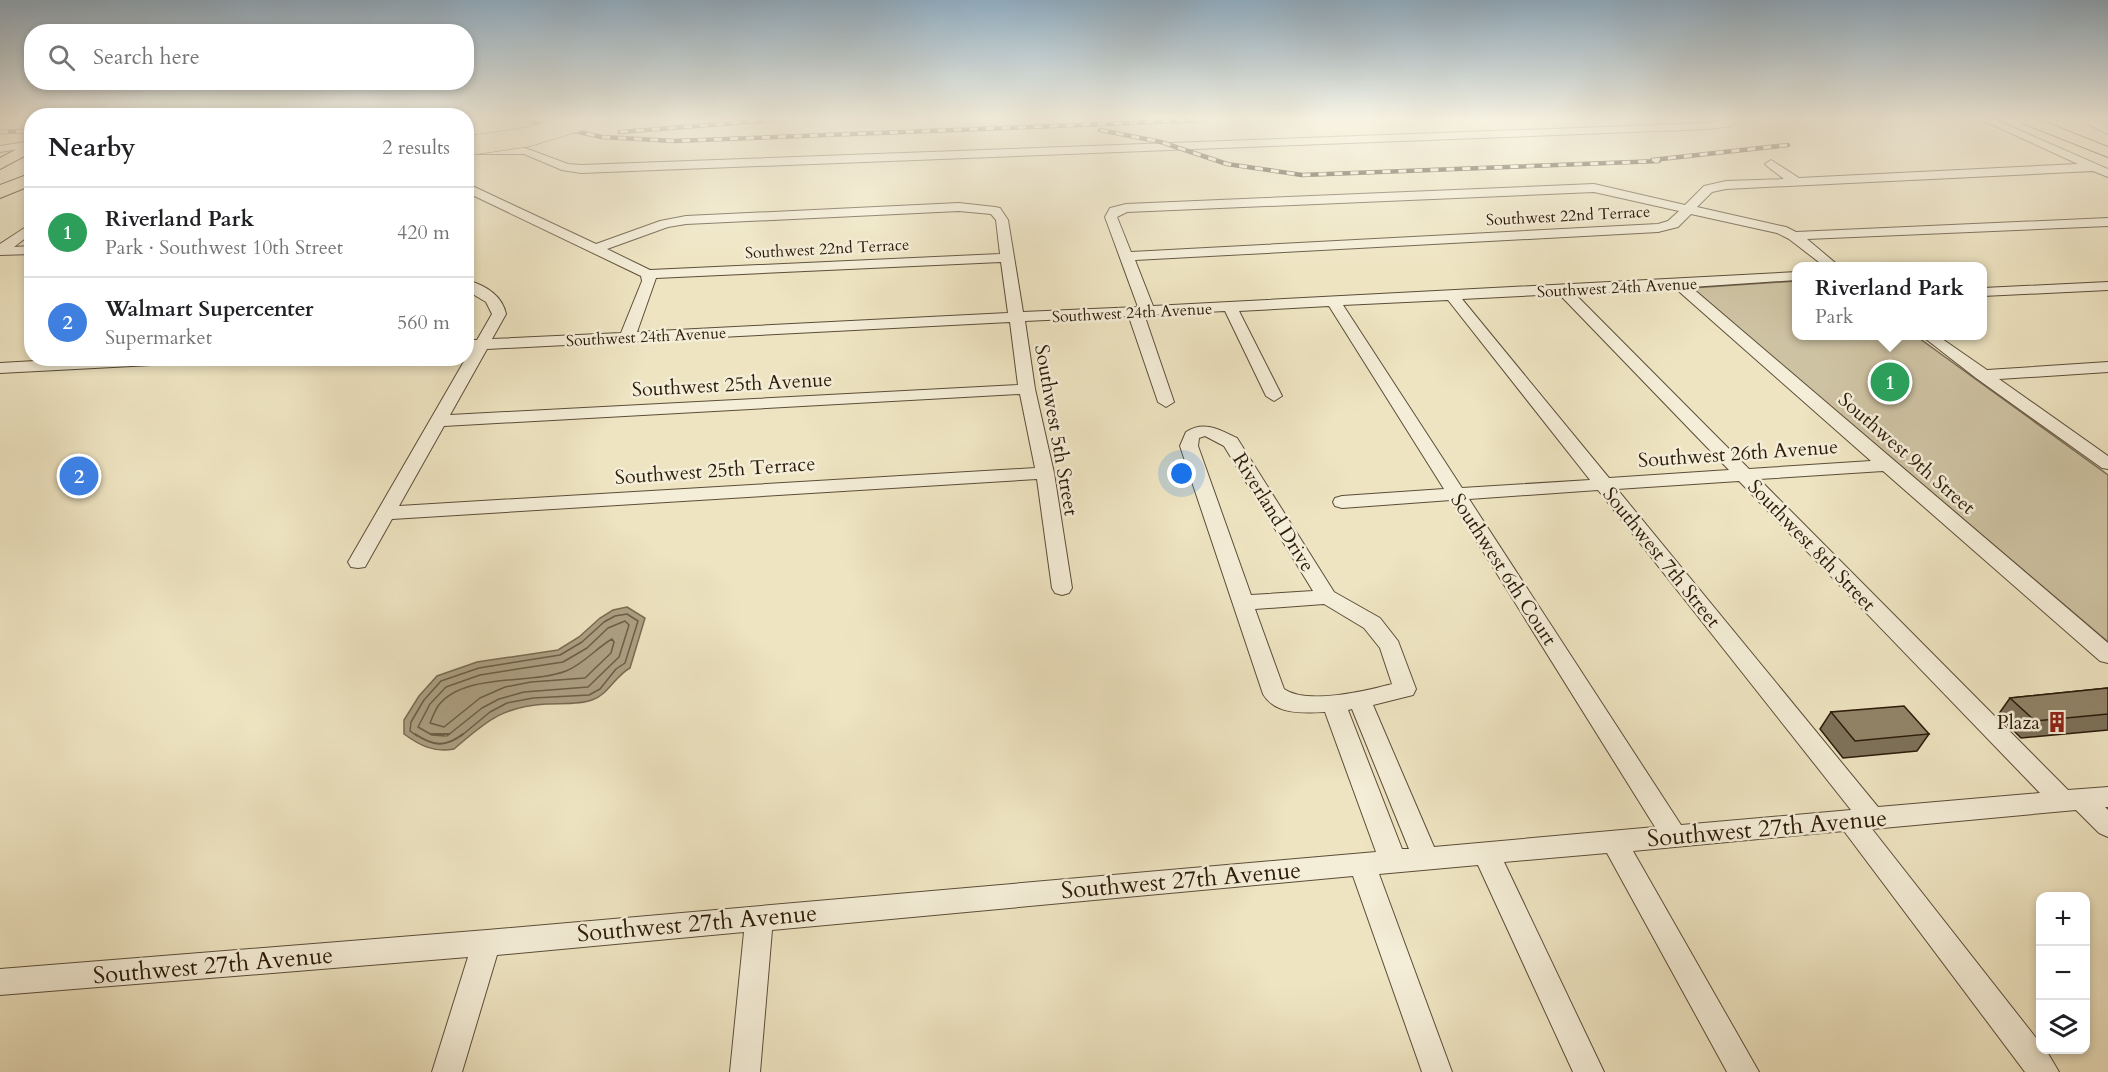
<!DOCTYPE html>
<html lang="en">
<head>
<meta charset="utf-8">
<style>
  :root { --surface:#fff; --page:#f6f6f6; --text:#202124; --muted:#757577; --line:#e0e0e0; --accent:#0b8043 }
  body { margin:0; font-family:Cardo,serif; background:var(--page); color:var(--text) }
  .controls { position:absolute; right:18px; bottom:18px; display:grid; overflow:hidden; border-radius:12px; box-shadow:0 3px 9px #0003 }
  .controls button { width:54px; height:54px; display:grid; place-items:center; padding:0; border:0; border-bottom:2px solid var(--line); background:var(--surface); color:var(--text); font:30px sans-serif }
  .you { position:absolute; left:1182px; top:474px; width:21px; height:21px; margin:-15px; border:4px solid #fff; border-radius:50%; background:#1a73e8; box-shadow:0 0 0 9px #1a73e833 }
  .badge { display:grid; place-items:center; width:39px; height:39px; border-radius:50%; background:var(--accent); color:#fff; font-size:20px; font-weight:700 }
  .pin { position:absolute; translate:-50% -50%; border:3px solid #fff; box-shadow:0 2px 6px #0006 }
  .popup { position:absolute; left:1792px; top:262px; width:195px; height:78px; box-sizing:border-box; display:grid; place-content:center; border-radius:12px; background:var(--surface); filter:drop-shadow(0 2px 4px #0005); font-size:20px; white-space:nowrap; color:var(--muted) }
  .popup b { font-size:22px; color:var(--text) }
  .popup::after { content:''; position:absolute; left:50%; top:100%; margin-left:-12px; border:12px solid transparent; border-top-color:var(--surface) }
  .list { margin:0; padding:0; list-style:none }
  h2 { display:flex; justify-content:space-between; align-items:center; height:78px; margin:0; padding:0 24px; font-size:26px }
  h2 small { font-size:20px; font-weight:400; color:var(--muted) }
  .list li { display:grid; grid-template-columns:39px 1fr auto; gap:18px; align-items:center; box-sizing:border-box; height:90px; padding:0 24px; border-top:2px solid var(--line) }
  .list b { display:block; font-size:22px; white-space:nowrap }
  .list p { margin:0; font-size:20px; white-space:nowrap; color:var(--muted) }
  .list em { font-size:20px; font-style:normal; color:var(--muted) }
  .icon { flex:none; width:33px; height:33px; fill:none; stroke:currentColor; stroke-width:2; stroke-linecap:round; stroke-linejoin:round }
  .map { position:relative; flex:none; width:2108px; height:1072px; overflow:hidden }
  .search { position:absolute; background:var(--surface); box-shadow:0 3px 9px #0003; left:24px; top:24px; width:450px; height:66px; display:flex; align-items:center; gap:15px; box-sizing:border-box; padding:0 21px; border-radius:24px; color:var(--muted); font-size:22px }
  .panel { position:absolute; background:var(--surface); box-shadow:0 3px 9px #0003; left:24px; top:108px; width:450px; height:258px; border-radius:24px }
  .map>svg:first-child { display:block }
  .green { fill:#cdc2a2; stroke:#7c6e56; stroke-width:1.5 }
  .water { fill:#aca083; stroke:#796b53; stroke-width:1.5 }
  .lines { fill:none; stroke-linecap:round; stroke-linejoin:round }
  .shore-far1 { stroke:#6c5e46; stroke-width:1.5 }
  .shore { stroke:#6c5e46; stroke-width:2 }
  .minor-casing { stroke:#5c4d38; stroke-width:2 }
  .major-casing { stroke:#2c1b0a; stroke-width:2 }
  .highway-casing { stroke:#2c1b0a; stroke-width:2 }
  .minor { fill:#f4edd7; fill-rule:evenodd }
  .major { fill:#eee4c1; fill-rule:evenodd }
  .highway { fill:#eee4c1; fill-rule:evenodd }
  .rail-casing { stroke:#2c1b0a; stroke-width:4.5 }
  .rail { stroke:#f4edd7; stroke-width:3; stroke-dasharray:8; stroke-linecap:butt }
  .highway-bridge-casing { stroke:#2c1b0a; stroke-width:20; stroke-linecap:butt }
  .highway-bridge { stroke:#eee4c1; stroke-width:19 }
  .wall { fill:#7d725a; stroke:#2c1b0a; stroke-width:1.5 }
  .building { fill:#918469; stroke:#2c1b0a; stroke-width:1.5 }
  .labels { text-anchor:middle; stroke-width:5; stroke-linejoin:round; paint-order:stroke }
  .far-street-label { font-size:16px; fill:#2c1b0a; stroke:#f4edd7 }
  .street-label { font-size:20px; fill:#2c1b0a; stroke:#f4edd7 }
  .poi-label { font-size:20px; fill:#2c1b0a; stroke:#f4edd7; text-anchor:end }
  .near-street-label { font-size:24px; fill:#2c1b0a; stroke:#f4edd7 }
</style>
</head>
<body>
<div class="map">
<svg width="2108" height="1072" viewBox="0 0 2108 1072">
  <rect width="100%" height="100%" fill="#eee4c1"/>
  <filter id="stains"><feTurbulence type="fractalNoise" baseFrequency=".00333" numOctaves="4"/><feColorMatrix values="0 0 0 0 .2 0 0 0 0 .09 0 0 0 0 .02 0 0 0 .5 -.17"/></filter>
  <radialGradient id="worn" r=".72"><stop offset=".6" stop-color="#630" stop-opacity="0"/><stop offset="1" stop-color="#630" stop-opacity=".3"/></radialGradient>
  <path class="green" d="M1797 281V336H1916L2108 475V642L1691 288Z"/>
  <path class="water" d="M627 607 645 618 630 668C615 676 608 695 592 700 579 705 560 703 546 704 501 707 487 721 454 749 434 753 419 745 404 734V720L419 696 437 676 477 662 558 650 579 637 600 618 613 610Z"/>
  <g class="lines">
    <path class="shore-far1" d="M612 639 614 642 611 653 585 678 531 682 505 687 480 698 444 727 430 723C432 718 435 711 438 706 464 672 530 685 566 671 584 664 596 648 612 639Z
      M417 736 410 731 411 722 424 700 441 681 479 668 560 655 582 642 604 622 615 616 627 614 638 621 625 663 616 669 600 689 589 695 533 698 507 703 490 712 461 736
      M445 736 432 735 418 727 430 704 446 687 480 675 563 662 587 648 608 628 625 621 629 625 619 657 588 687 524 692 499 699 482 708 447 736"/>
    <path class="shore" d="M415 734C433 746 445 748 463 734
      M431 734H449"/>
    <defs>
      <path id="minor" d="M1725 120H1738L1730 126 1709 129 581 173 562 170 524 154H479L473 151 479 148H525L568 164 581 165 1709 123Z
        M1982 120H1996L2108 169V177L2093 171 1726 189 1712 192 1697 207 1786 227 1796 232 2108 218V226L1807 239 1839 266H1824L1789 239 1777 233 1691 214 1678 227 1658 232 1135 260 1153 306 1797 272V280L1691 287 2108 643V663L2100 661 1883 471 1759 479 2068 790 2108 787V807H2105L2108 810V837L2099 833 2076 810 1872 829 2040 1043V1050H2046L2059 1072H2025L1844 831 1633 851 1759 1072H1727L1607 853 1504 862 1604 1072H1573L1478 865 1379 874 1452 1072H1422L1353 876 772 930 760 1072H730L744 932 497 955 462 1072H432L468 957 0 995V969L487 930 1376 852 1325 712C1304 713 1275 715 1263 694L1180 446 1186 432C1204 420 1220 430 1237 438L1334 592 1380 618 1398 641 1416 689 1413 695 1373 705 1434 847 1655 827 1451 500 1342 508 1335 506 1333 502 1335 498 1342 496 1444 489 1329 306 1239 311 1282 396 1274 401 1266 396 1225 311 1148 315 1146 320 1174 402 1166 407 1158 402 1130 320 1133 316 1025 321 1035 389 1054 473 1072 588 1069 593 1062 595 1055 593 1052 588 1037 479 392 519 365 567 358 568 351 567 348 562 466 358 471 349 466 350V340H477L492 314 486 302 466 290V280C485 285 502 295 506 314L492 339 621 333 642 281 641 276 466 192V183L596 244 660 221 686 216 959 203 995 207 1000 208 1008 220 1023 312 1138 307 1105 217 1110 208 1126 204 1594 184 1685 205 1704 186 1726 181 1784 179 1767 166 1765 164 1771 160 1799 178 2078 164ZM1594 192 1679 211 1668 221 1658 224 1131 252 1117 217 1127 212ZM959 211 991 214 996 220 1000 254 650 270 607 249 668 227 686 224ZM1001 262 1008 313 637 332 656 278ZM1675 288 1871 461 1749 469 1575 294ZM1559 294 1729 470 1609 478 1462 299ZM1448 300 1590 480 1462 488 1343 305ZM1010 322 1018 385 450 415 487 349ZM1020 394 1035 468 399 506 444 426ZM1205 436 1224 446 1313 591 1251 595 1198 446 1199 438ZM1739 481 2040 793 1878 807 1617 489ZM1598 490 1851 810 1681 825 1469 499ZM1324 604 1364 628 1380 648 1392 684C1366 691 1307 705 1284 689L1255 609ZM1352 709 1409 849H1402L1348 710Z
        M2079 120H2093L2108 127V134Z
        M32 141V147L0 152V146Z
        M32 223V233L14 247 32 246V254L0 255V244Z
        M2108 282V290L1983 296V288Z
        M1922 336H1938L1987 370 2108 362V372L1999 379 2108 456V469L2102 468 1976 378Z
        M89 358H197L189 363 0 373V363Z"/>
      <path id="major" d="M2020 120H2040L2108 147V157L2022 123Z
        M32 141V152L0 169V158Z"/>
      <path id="highway" d="M32 173V185L0 198V185Z"/>
    </defs>
    <use href="#minor" class="minor-casing"/>
    <use href="#major" class="major-casing"/>
    <use href="#highway" class="highway-casing"/>
    <use href="#minor" class="minor"/>
    <use href="#major" class="major"/>
    <use href="#highway" class="highway"/>
    <defs>
      <path id="rail" d="M524 120 602 137 675 141 1205 120
        M1100 130 1161 142 1227 164 1302 175 1659 161
        M0 132 32 131
        M620 132 773 120
        M1652 160 1788 145"/>
    </defs>
    <use href="#rail" class="rail-casing"/>
    <use href="#rail" class="rail"/>
    <defs>
      <path id="highway-bridge" d="M466 146 528 137 584 120"/>
    </defs>
    <use href="#highway-bridge" class="highway-bridge-casing"/>
    <use href="#highway-bridge" class="highway-bridge"/>
  </g>
  <path class="wall" d="M2108 688V730L2021 738 1998 715 2010 698Z
    M1831 712 1929 734 1917 751 1843 758 1820 729Z"/>
  <path class="building" d="M2108 688V714L2035 721 2010 698Z
    M1904 706 1929 734 1855 741 1831 712Z"/>
  <linearGradient id="sky" x2="0" y2="1"><stop stop-color="#90acc0"/><stop offset="0.44" stop-color="#f7f3e3"/><stop offset="1" stop-color="#f7f3e3" stop-opacity="0"/></linearGradient>
  <rect width="2108" height="270" fill="url(#sky)"/>
  <defs>
    <symbol id="building-bare" viewBox="-9 -9 18 18"><path d="M-4-6H4V6H1V3H-1V6H-4ZM-2.5-4.3h1.7v1.8h-1.7ZM.8-4.3h1.7v1.8H.8ZM-2.5-1h1.7V.8h-1.7ZM.8-1h1.7V.8H.8Z" fill="#8f2418" stroke="#f4edd7" stroke-width="2.5" paint-order="stroke"/></symbol>
  </defs>
  <g fill-rule="evenodd">
    <use href="#building-bare" x="2042" y="707" width="30" height="30"/>
  </g>
  <g class="labels">
    <g class="far-street-label">
      <text transform="translate(1568 215) rotate(-3)" y="6">Southwest 22nd Terrace</text>
      <text transform="translate(827 248) rotate(-3)" y="6">Southwest 22nd Terrace</text>
      <text transform="translate(1617 287) rotate(-3)" y="6">Southwest 24th Avenue</text>
      <text transform="translate(1132 312) rotate(-3)" y="6">Southwest 24th Avenue</text>
      <text transform="translate(646 336) rotate(-3)" y="6">Southwest 24th Avenue</text>
    </g>
    <g class="street-label">
      <text transform="translate(732 384) rotate(-3)" y="7">Southwest 25th Avenue</text>
      <text transform="translate(1057 430) rotate(80)" y="7">Southwest 5th Street</text>
      <text transform="translate(1738 453) rotate(-4)" y="7">Southwest 26th Avenue</text>
      <text transform="translate(1907 453) rotate(41)" y="7">Southwest 9th Street</text>
      <text transform="translate(715 470) rotate(-4)" y="7">Southwest 25th Terrace</text>
      <text transform="translate(1274 512) rotate(58)" y="7">Riverland Drive</text>
      <text transform="translate(1812 545) rotate(46)" y="7">Southwest 8th Street</text>
      <text transform="translate(1662 557) rotate(51)" y="7">Southwest 7th Street</text>
      <text transform="translate(1504 569) rotate(57)" y="7">Southwest 6th Court</text>
    </g>
    <g class="poi-label">
      <text x="2040" y="729">Plaza</text>
    </g>
    <g class="near-street-label">
      <text transform="translate(1767 828) rotate(-5)" y="8">Southwest 27th Avenue</text>
      <text transform="translate(1181 880) rotate(-5)" y="8">Southwest 27th Avenue</text>
      <text transform="translate(697 923) rotate(-5)" y="8">Southwest 27th Avenue</text>
      <text transform="translate(213 965) rotate(-5)" y="8">Southwest 27th Avenue</text>
    </g>
  </g>
  <rect width="100%" height="100%" filter="url(#stains)"/>
  <rect width="100%" height="100%" fill="url(#worn)"/>
</svg>
<div class="controls">
<button>+</button>
<button>−</button>
<button><svg class="icon" aria-label="layers" viewBox="0 0 24 24"><path d="M12 4l9 5-9 5-9-5zM3 14l9 5 9-5"/></svg></button>
</div>
<div class="you"></div>
<div class="pin badge" style="left:1890px;top:382px;background:#2e9e5b">1</div>
<div class="popup"><b>Riverland Park</b>Park</div>
<div class="pin badge" style="left:79px;top:476px;background:#3f7fe0">2</div>
<div class="search"><svg class="icon" aria-label="search" viewBox="0 0 24 24"><circle cx="10" cy="10" r="6"/><path d="M15 15l6 6"/></svg>Search here</div>
<section class="panel">
<h2>Nearby<small>2 results</small></h2>
<ul class="list">
<li><span class="badge" style="background:#2e9e5b">1</span><div><b>Riverland Park</b><p>Park · Southwest 10th Street</p></div><em>420 m</em></li>
<li><span class="badge" style="background:#3f7fe0">2</span><div><b>Walmart Supercenter</b><p>Supermarket</p></div><em>560 m</em></li>
</ul>
</section>
</div>
</body>
</html>
